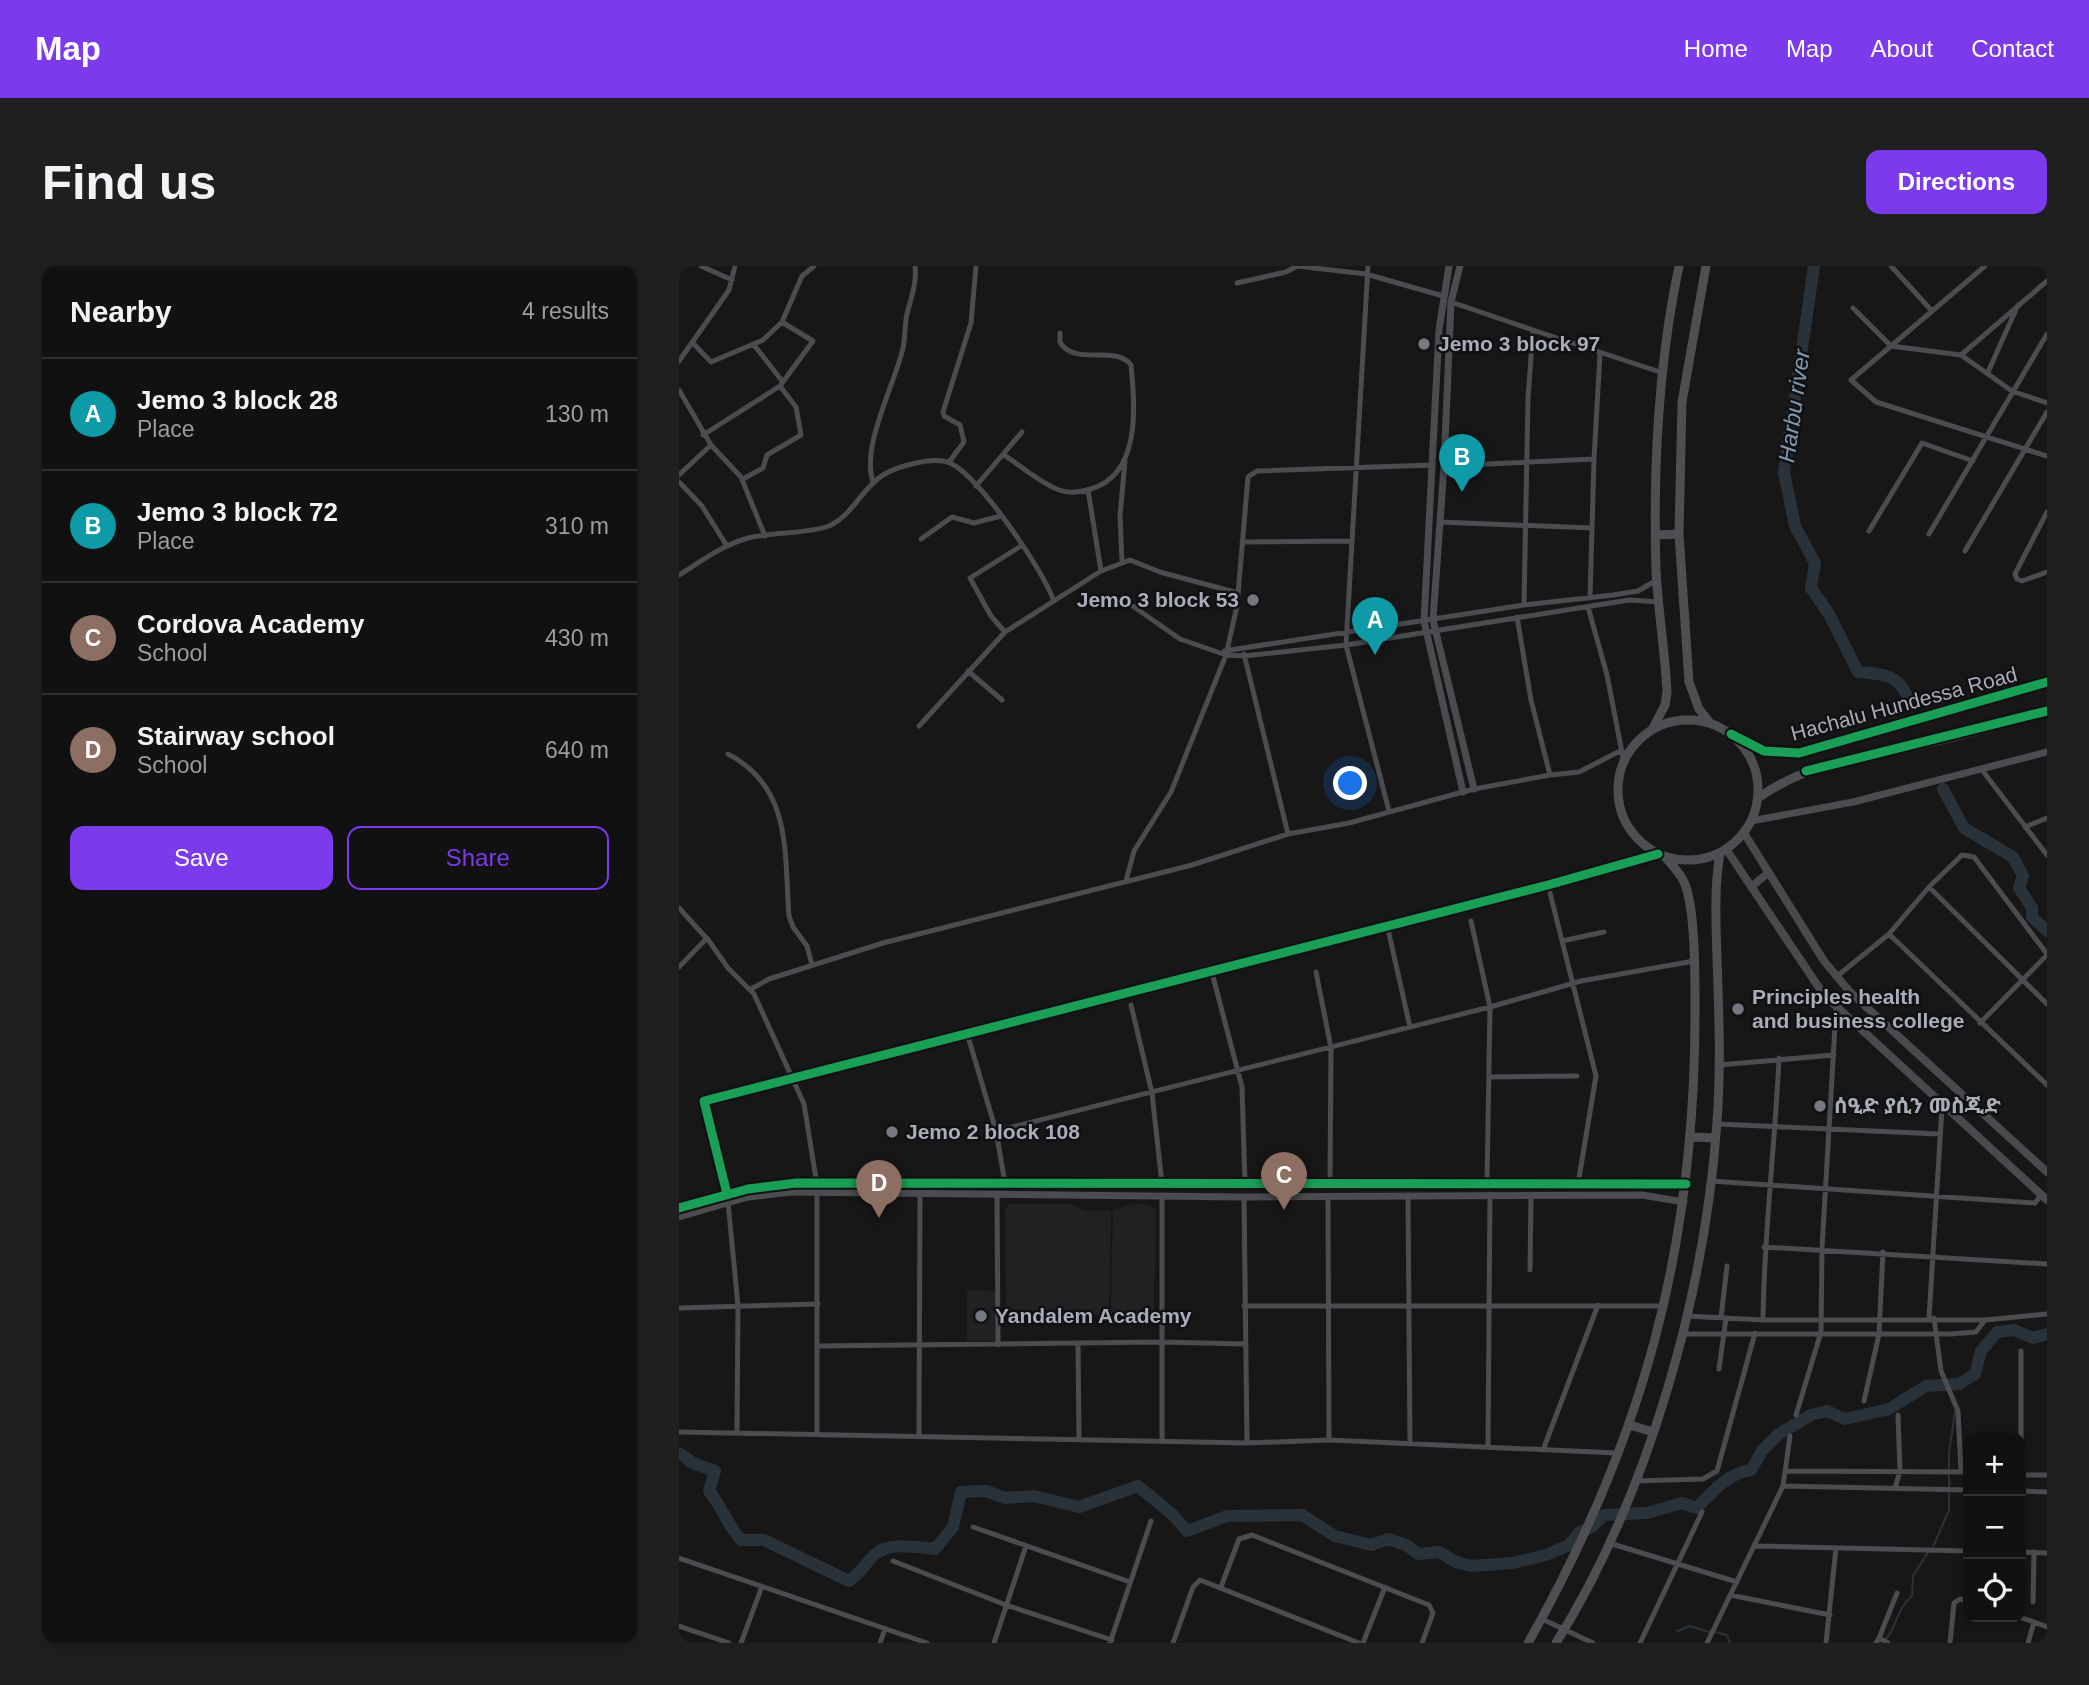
<!DOCTYPE html>
<html lang="en">
<head>
<meta charset="utf-8">
<style>
  :root { --surface:#111; --page:#1e1f1f; --text:#f1f3f6; --muted:#9c9d9f; --line:#303131; --accent:#7c3aed }
  body { margin:0; font-family:Arial,"Noto Sans Ethiopic",sans-serif; background:var(--page); color:var(--text) }
  .controls { position:absolute; right:21px; bottom:21px; display:grid; overflow:hidden; border-radius:14px; box-shadow:0 4px 10px #0003 }
  .controls button { width:63px; height:63px; display:grid; place-items:center; padding:0; border:0; border-bottom:2px solid var(--line); background:var(--surface); color:var(--text); font:35px sans-serif }
  .you { position:absolute; left:672px; top:518px; width:24px; height:24px; margin:-18px; border:5px solid #fff; border-radius:50%; background:#1a73e8; box-shadow:0 0 0 10px #1a73e833 }
  .badge { display:grid; place-items:center; width:46px; height:46px; border-radius:50%; background:var(--accent); color:#fff; font-size:23px; font-weight:700 }
  .pin { position:absolute; translate:-50% -58px; filter:drop-shadow(0 2px 4px #0008) }
  .pin::after { content:''; position:absolute; top:37px; width:24px; height:21px; background:inherit; clip-path:polygon(0 0,100% 0,50% 100%) }
  .list { margin:0; padding:0; list-style:none }
  h2 { display:flex; justify-content:space-between; align-items:center; height:91px; margin:0; padding:0 28px; font-size:30px }
  h2 small { font-size:23px; font-weight:400; color:var(--muted) }
  .list li { display:grid; grid-template-columns:46px 1fr auto; gap:21px; align-items:center; box-sizing:border-box; height:112px; padding:0 28px; border-top:2px solid var(--line) }
  .list b { display:block; font-size:26px; white-space:nowrap }
  .list p { margin:0; font-size:23px; white-space:nowrap; color:var(--muted) }
  .list em { font-size:23px; font-style:normal; color:var(--muted) }
  .actions { display:flex; gap:14px; padding:21px 28px }
  .actions a { flex:1; padding:16px 0; border:2px solid var(--accent); border-radius:14px; text-align:center; font-size:24px; color:var(--accent) }
  .actions .main { background:var(--accent); color:#fff }
  .icon { flex:none; width:38px; height:38px; fill:none; stroke:currentColor; stroke-width:2; stroke-linecap:round; stroke-linejoin:round }
  .map { position:relative; flex:none; width:1368px; height:1377px; overflow:hidden; border-radius:14px }
  header { display:flex; align-items:center; gap:42px; box-sizing:border-box; height:98px; padding:0 35px; background:var(--accent); color:#fff }
  header strong { font-size:33px }
  nav { display:flex; gap:38px; margin-inline-start:auto; font-size:24px }
  .intro { display:flex; align-items:center; justify-content:space-between; box-sizing:border-box; height:168px; padding:0 42px }
  h1 { margin:0; font-size:49px }
  .button { padding:18px 32px; border-radius:14px; background:var(--accent); color:#fff; font-size:24px; font-weight:700 }
  main { display:flex; gap:42px; padding:0 42px }
  aside { flex:1; background:var(--surface); border-radius:14px; box-shadow:0 4px 10px #0003 }
  .map>svg:first-child { display:block }
  .built { fill:#212123 }
  .lines { fill:none; stroke-linecap:round; stroke-linejoin:round }
  .stream { stroke:#2a3239; stroke-width:2 }
  .river { stroke:#2a3239; stroke-width:12 }
  .minor { stroke:#4b4c50; stroke-width:5 }
  .tertiary { stroke:#4b4c50; stroke-width:7 }
  .secondary { stroke:#4a4a4e; stroke-width:8 }
  .primary { stroke:#4d4f52; stroke-width:9 }
  .cycleway-casing { stroke:#111113; stroke-width:13 }
  .cycleway { stroke:#1a9f57; stroke-width:9 }
  .poi-dot { fill:#757880; stroke:#111113; stroke-width:2.5 }
  .labels { text-anchor:middle; stroke-width:5; stroke-linejoin:round; paint-order:stroke }
  .poi-label { font-size:21px; font-weight:bold; fill:#a8adb8; stroke:#111113; text-anchor:start }
  .street-label { font-size:21px; fill:#a8adb8; stroke:#111113 }
  .water-label { font-size:23px; font-style:italic; fill:#7f9bb3; stroke:#111113 }
</style>
</head>
<body>
<header>
<strong>Map</strong>
<nav><a>Home</a><a>Map</a><a>About</a><a>Contact</a></nav>
</header>
<div class="intro"><h1>Find us</h1><a class="button">Directions</a></div>
<main>
<aside>
<h2>Nearby<small>4 results</small></h2>
<ul class="list">
<li><span class="badge" style="background:#0f9aa8">A</span><div><b>Jemo 3 block 28</b><p>Place</p></div><em>130 m</em></li>
<li><span class="badge" style="background:#0f9aa8">B</span><div><b>Jemo 3 block 72</b><p>Place</p></div><em>310 m</em></li>
<li><span class="badge" style="background:#8d6e63">C</span><div><b>Cordova Academy</b><p>School</p></div><em>430 m</em></li>
<li><span class="badge" style="background:#8d6e63">D</span><div><b>Stairway school</b><p>School</p></div><em>640 m</em></li>
</ul>
<div class="actions"><a class="main">Save</a><a>Share</a></div>
</aside>
<div class="map">
<svg width="1368" height="1377" viewBox="0 0 1368 1377">
  <rect width="100%" height="100%" fill="#171717"/>
  <path class="built" d="M331 938H391L406 945H432L430 1048 327 1051 326 942Z
    M454 938 470 939 477 944 475 1047H432L434 944Z
    M288 1024 317 1025 316 1075H288Z"/>
  <g class="lines">
    <path class="stream" d="M1254 1281 1270 1244V1187L1276 1146
      M998 1365 1011 1360 1030 1366
      M1036 1366 1048 1369 1051 1377
      M1207 1373C1220 1357 1216 1345 1233 1330L1234 1310 1250 1285"/>
    <path class="river" d="M1135 0 1105 206 1116 260 1136 297 1132 322 1150 348 1179 406C1205 408 1221 408 1230 435
      M1264 523 1285 562 1334 591 1344 610 1340 622 1353 642V651L1368 665
      M0 1187 14 1197 36 1205 30 1225C43 1241 48 1258 62 1274H85L170 1315C183 1306 184 1300 194 1290 209 1275 237 1281 256 1283L274 1261 282 1226 307 1225 326 1232 355 1230 400 1241 459 1220 493 1248 508 1265 548 1250 623 1249 656 1270 692 1279 710 1273 729 1280 739 1288 760 1286 777 1296 792 1300 834 1297 867 1289 890 1279 901 1266 913 1261 925 1249 968 1247 1003 1237 1018 1242C1034 1225 1048 1208 1072 1204L1083 1185 1100 1168 1132 1149 1148 1145 1166 1153 1210 1143 1247 1120 1280 1118 1296 1108 1302 1085 1318 1066 1335 1064 1354 1072 1368 1068"/>
    <path class="minor" d="M22 0 53 14
      M618 0 687 8 764 30
      M689 0 667 379 710 545
      M1212 0 1253 45
      M1306 0 1172 114 1197 136 1368 190
      M558 17 607 6 618 0
      M772 36 854 64 849 132 845 339
      M1174 42 1212 80 1282 89 1368 15
      M103 56 123 10 135 0
      M854 64 984 107
      M13 76 32 96 84 74 103 56 134 75 101 120 24 169
      M75 79 104 116
      M1282 89 1333 125 1368 137
      M0 95 50 24 56 0
      M1309 106 1339 39
      M0 124 32 179 0 209
      M32 179 62 211 86 270
      M325 189C342 200 361 217 380 224 390 228 402 226 412 223 462 208 456 141 452 99 437 78 395 101 381 76V67
      M270 196 285 176 281 159 265 150 264 146 292 57 297 0
      M765 200 915 193
      M64 213 84 202 88 189 122 169 117 141 101 120
      M0 216 23 240 48 280
      M194 216C182 182 214 121 223 86 227 73 225 60 228 48 232 32 238 17 236 0
      M297 220 343 166
      M409 224 422 305
      M1368 246 1336 308 1338 313 1343 315 1368 306
      M761 256 913 262
      M1190 265 1243 177 1294 195
      M1250 268 1368 68
      M242 273 273 251 295 257 322 250
      M563 276 672 275
      M1286 285 1368 146
      M443 296 441 250 446 195
      M0 309C21 296 42 280 66 273 88 266 130 268 150 260 174 249 183 222 204 209 219 200 255 190 271 197 301 211 363 303 374 333
      M911 332 915 193 921 88
      M445 334 501 373 547 389 565 390 667 379 950 334 980 336
      M909 341 928 409 945 497
      M326 366 312 350 291 312 342 280
      M545 385 845 339 934 329 959 325 978 314
      M565 388 609 568
      M289 405 323 434
      M240 460 326 366 422 305 451 294 481 306 559 327
      M49 488C114 522 105 588 110 650L114 661 128 680 133 699
      M1303 504 1368 589
      M871 509 900 506 943 484
      M1346 561 1368 552
      M447 615 455 585 492 526 547 389 558 340 569 211 578 205 754 199
      M869 619 917 810 899 918
      M1250 621 1368 738
      M0 642 30 675 49 702 75 728 125 838 138 919V1167
      M792 655 811 741 902 715 1015 695
      M708 659 731 761
      M1210 668 1368 819
      M883 675 925 666
      M0 701 28 672
      M532 703 563 821 566 919
      M637 706 652 782 651 918
      M1157 711 1210 668 1250 621 1283 589 1295 591 1368 688
      M72 723 90 713 204 677 513 599 609 568 670 557 795 523 871 509 852 434 838 351
      M452 739 473 827 483 918
      M1301 757 1368 689
      M288 767 317 865 326 917
      M1040 799 1155 789
      M811 811 898 810
      M1038 858 1261 868
      M317 865 811 741 808 917
      M1032 915 1356 937 1362 929
      M48 928 25 835 869 619 979 588
      M318 929 319 1079
      M729 929 731 1178
      M649 930 650 1174
      M565 931 568 1177
      M49 936 59 1040 58 1165
      M1085 981 1368 998
      M851 1004 852 928
      M565 1040H986
      M0 1042 139 1038
      M1007 1050 1084 1054H1306L1368 1048
      M1042 1052 1048 1000
      M1250 1052 1263 841
      M1255 1052 1262 1105 1279 1145 1282 1205
      M1084 1054C1085 966 1096 880 1100 792
      M1004 1068H1271L1297 1066 1306 1054
      M399 1077 400 1172
      M138 1080 481 1076 566 1078
      M1040 1103 1047 1052
      M1185 1135 1200 1068 1204 986
      M1117 1149 1142 1066 1143 982 1157 743 1171 726
      M0 1166 568 1177 650 1174 938 1187
      M240 1170 241 930
      M483 1174V930
      M809 1181 811 928
      M864 1184 919 1039
      M1107 1205 1289 1206
      M1342 1209V1085
      M1342 1209H1368
      M956 1215 1024 1213 1038 1205 1076 1067
      M1104 1220 1289 1224
      M1216 1222 1221 1205 1219 1149
      M1342 1225 1368 1226
      M294 1261 451 1316
      M930 1277 1058 1316
      M1076 1280 1289 1285
      M1342 1286 1368 1287
      M0 1292 248 1377
      M214 1295 327 1339 433 1374
      M542 1321 560 1273 573 1269 750 1339 754 1347 743 1377
      M1051 1329 1151 1349
      M1354 1336 1355 1286
      M1340 1351 1355 1356
      M863 1353 914 1377
      M0 1360 50 1377
      M1200 1372 1218 1327
      M62 1377 82 1323
      M201 1377 206 1363
      M315 1377 347 1280
      M431 1377 472 1255
      M494 1377 514 1321 521 1314 680 1377
      M684 1377 706 1321
      M961 1377 1023 1246
      M1028 1377 1104 1220 1111 1170
      M1147 1377 1157 1282
      M1197 1377 1200 1372 1209 1377
      M1271 1377 1275 1337 1281 1333 1289 1335
      M1349 1377 1355 1356 1368 1361"/>
    <path class="tertiary" d="M770 0 760 64 745 355 784 526
      M781 0 772 36 765 200 754 354 795 523
      M1072 555 1174 536 1368 486
      M0 942 69 923 117 917 1007 918
      M0 951 69 931 112 926 565 931 963 929 1005 936"/>
    <path class="secondary" d="M1065 567 1145 695 1171 726 1368 906
      M1047 583 1145 729 1368 934
      M1072 621 1089 607"/>
    <path class="primary" d="M1027 0 1003 136 1000 268 1010 416 1020 443 1031 457
      M978 269 1000 268
      M939 524a70 70 0 1 1 140 0a70 70 0 1 1-140 0Z
      M973 464 986 439 988 426C986 385 979 344 977 304 974 203 979 99 1000 0
      M1058 471 1085 485 1120 487 1368 416
      M1079 532C1133 494 1190 490 1253 476 1292 467 1330 456 1368 445
      M1013 871 1036 872
      M951 1159 974 1166
      M849 1377C964 1174 1016 982 1016 748 1016 718 1017 642 1005 616 1001 607 993 599 986 591
      M877 1377C969 1230 1026 1029 1038 856 1042 802 1040 747 1038 692 1037 657 1035 622 1041 587"/>
    <defs>
      <path id="cycleway" d="M1052 468 1085 485 1120 487 1368 416
        M1127 505 1368 445
        M48 928 25 835 869 619 979 588
        M0 942 69 923 117 917 1007 918"/>
    </defs>
    <use href="#cycleway" class="cycleway-casing"/>
    <use href="#cycleway" class="cycleway"/>
  </g>
  <g class="poi-dot">
    <circle cx="745" cy="78" r="7"/>
    <circle cx="574" cy="334" r="7"/>
    <circle cx="1059" cy="743" r="7"/>
    <circle cx="1141" cy="840" r="7"/>
    <circle cx="213" cy="866" r="7"/>
    <circle cx="302" cy="1050" r="7"/>
  </g>
  <g class="labels">
    <g class="poi-label">
      <text x="759" y="85">Jemo 3 block 97</text>
      <text x="560" y="341" text-anchor="end">Jemo 3 block 53</text>
      <text x="1073" y="738">Principles health<tspan x="1073" dy="24">and business college</tspan></text>
      <text x="1155" y="847">ሰዒድ ያሲን መስጂድ</text>
      <text x="227" y="873">Jemo 2 block 108</text>
      <text x="316" y="1057">Yandalem Academy</text>
    </g>
    <g class="street-label">
      <text transform="translate(1225 438) rotate(-15)" y="7">Hachalu Hundessa Road</text>
    </g>
    <g class="water-label">
      <text transform="translate(1115 140) rotate(-82)" y="8">Harbu river</text>
    </g>
  </g>
</svg>
<div class="controls">
<button>+</button>
<button>−</button>
<button><svg class="icon" aria-label="locate" viewBox="0 0 24 24"><circle cx="12" cy="12" r="6"/><path d="M12 2v4M12 18v4M2 12h4M18 12h4"/></svg></button>
</div>
<div class="you"></div>
<div class="pin badge" style="left:696px;top:389px;background:#0f9aa8">A</div>
<div class="pin badge" style="left:783px;top:226px;background:#0f9aa8">B</div>
<div class="pin badge" style="left:605px;top:944px;background:#8d6e63">C</div>
<div class="pin badge" style="left:200px;top:952px;background:#8d6e63">D</div>
</div>
</main>
</body>
</html>
